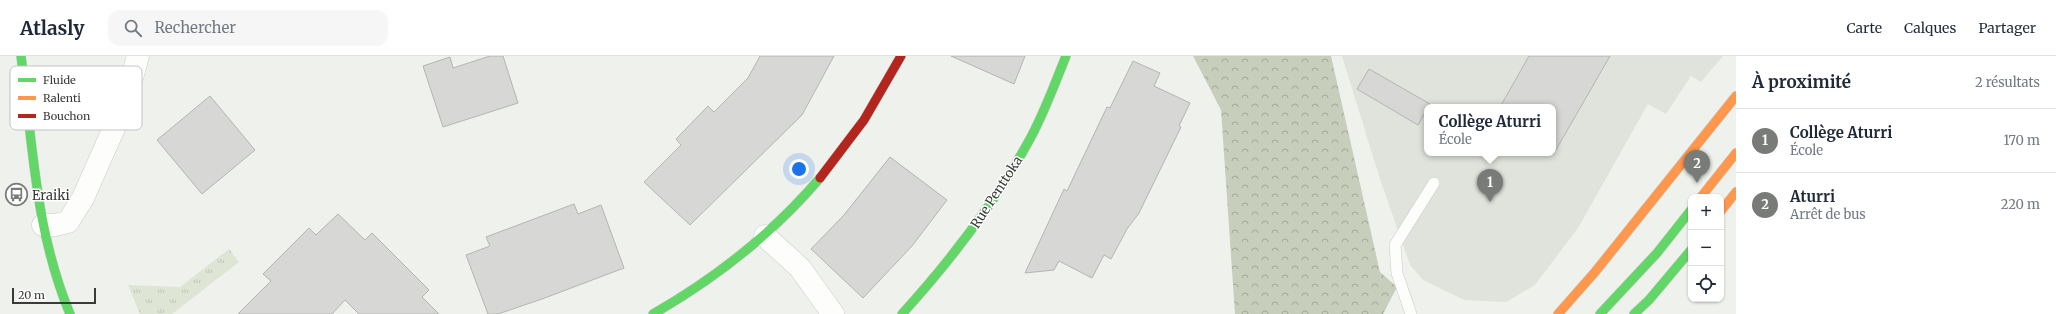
<!DOCTYPE html>
<html lang="fr">
<head>
<meta charset="utf-8">
<style>
  :root { --surface:#fff; --page:#f6f6f7; --text:#1f2937; --muted:#747a83; --line:#e0e1e3; --accent:#797b78 }
  body { margin:0; font-family:Merriweather,serif; background:var(--page); color:var(--text) }
  .controls { position:absolute; right:12px; bottom:12px; display:grid; overflow:hidden; border-radius:8px; box-shadow:0 1px 3px #0004 }
  .controls button { width:36px; height:36px; display:grid; place-items:center; padding:0; border:0; border-bottom:1px solid var(--line); background:var(--surface); color:var(--text); font:20px sans-serif }
  .scale { position:absolute; left:12px; bottom:10px; width:84px; box-sizing:border-box; padding-left:4px; border:2px solid #3a3b39; border-top:0; font-size:11px; line-height:14px; white-space:nowrap; color:#3a3b39; -webkit-text-stroke:3px #fff; paint-order:stroke }
  .you { position:absolute; left:799px; top:113px; width:14px; height:14px; margin:-10px; border:3px solid #fff; border-radius:50%; background:#1a73e8; box-shadow:0 0 0 6px #1a73e833 }
  .badge { display:grid; place-items:center; width:26px; height:26px; border-radius:50%; background:var(--accent); color:#fff; font-size:13px; font-weight:700 }
  .pin { position:absolute; translate:-50% -33px; filter:drop-shadow(0 1px 2px #0008) }
  .pin::after { content:''; position:absolute; top:21px; width:14px; height:12px; background:inherit; clip-path:polygon(0 0,100% 0,50% 100%) }
  .popup { position:absolute; left:1424px; top:48px; width:132px; height:52px; box-sizing:border-box; display:grid; place-content:center; border-radius:8px; background:var(--surface); filter:drop-shadow(0 1px 3px #0005); font-size:13px; white-space:nowrap; color:var(--muted) }
  .popup b { font-size:15px; color:var(--text) }
  .popup::after { content:''; position:absolute; left:50%; top:100%; margin-left:-8px; border:8px solid transparent; border-top-color:var(--surface) }
  .list { margin:0; padding:0; list-style:none }
  h2 { display:flex; justify-content:space-between; align-items:center; height:52px; margin:0; padding:0 16px; font-size:17px }
  h2 small { font-size:13px; font-weight:400; color:var(--muted) }
  .list li { display:grid; grid-template-columns:26px 1fr auto; gap:12px; align-items:center; box-sizing:border-box; height:64px; padding:0 16px; border-top:1px solid var(--line) }
  .list b { display:block; font-size:15px; white-space:nowrap }
  .list p { margin:0; font-size:13px; white-space:nowrap; color:var(--muted) }
  .list em { font-size:13px; font-style:normal; color:var(--muted) }
  .icon { flex:none; width:22px; height:22px; fill:none; stroke:currentColor; stroke-width:2; stroke-linecap:round; stroke-linejoin:round }
  .map { position:relative; flex:none; width:1736px; height:258px; overflow:hidden }
  header { display:flex; align-items:center; gap:24px; box-sizing:border-box; height:56px; padding:0 20px; background:var(--surface); border-bottom:1px solid var(--line) }
  header strong { font-size:19px }
  nav { display:flex; gap:22px; margin-inline-start:auto; font-size:14px }
  .search { width:280px; height:36px; background:var(--page); display:flex; align-items:center; gap:10px; box-sizing:border-box; padding:0 14px; border-radius:12px; color:var(--muted); font-size:15px }
  main { display:flex }
  aside { flex:1; background:var(--surface) }
  .map>svg:first-child { display:block }
  .built { fill:#dfe3db; fill-rule:evenodd }
  .forest { fill:url(#forest-crowns) }
  .park { fill:url(#park-tufts) }
  .building { fill:#d7d8d5; stroke:#b4b5b3 }
  .lines { fill:none; stroke-linecap:round; stroke-linejoin:round }
  .lane-casing { stroke:#cbccca; stroke-width:12 }
  .street-casing { stroke:#cbccca; stroke-width:23 }
  .fast-casing { stroke:#cbccca; stroke-width:10 }
  .slow-casing { stroke:#cbccca; stroke-width:10 }
  .jam-casing { stroke:#cbccca; stroke-width:10 }
  .lane { stroke:#fdfdfc; stroke-width:11 }
  .street { stroke:#fdfdfc; stroke-width:22 }
  .fast { stroke:#63d668; stroke-width:9 }
  .slow { stroke:#ff974d; stroke-width:9 }
  .jam { stroke:#b3261e; stroke-width:9 }
  .labels { text-anchor:middle; stroke-width:3; stroke-linejoin:round; paint-order:stroke }
  .street-label { font-size:13px; fill:#3a3b39; stroke:#fff }
  .poi-label { font-size:13px; fill:#3a3b39; stroke:#fff; text-anchor:start }
  .key { fill:#fff; stroke:#c4c4c4; stroke-width:1 }
  .key-label { font-size:11px; fill:#3a3b39 }
</style>
</head>
<body>
<header>
<strong>Atlasly</strong>
<div class="search"><svg class="icon" aria-label="search" viewBox="0 0 24 24"><circle cx="10" cy="10" r="6"/><path d="M15 15l6 6"/></svg>Rechercher</div>
<nav><a>Carte</a><a>Calques</a><a>Partager</a></nav>
</header>
<main>
<div class="map">
<svg width="1736" height="258" viewBox="0 0 1736 258">
  <defs>
    <pattern id="forest-crowns" width="20" height="18" patternUnits="userSpaceOnUse"><rect width="20" height="18" fill="#c7cebc"/><path d="M2 6a3 3 0 1 1 6 0M12 15a3 3 0 1 1 6 0" fill="none" stroke="#a3a89a"/></pattern>
    <pattern id="park-tufts" width="24" height="20" patternUnits="userSpaceOnUse"><rect width="24" height="20" fill="#dee5d5"/><path d="M3 7l-1-3M5 7V3M7 7l1-3M15 17l-1-3M17 17v-4M19 17l1-3" fill="none" stroke="#bfc5b8"/></pattern>
  </defs>
  <rect width="100%" height="100%" fill="#eff1ed"/>
  <path class="built" d="M1342 0H1723L1701 26 1691 20 1666 58 1648 48 1578 172 1535 229 1506 246 1464 244 1423 224 1410 209 1379 120ZM1427 51H1553V97H1427Z"/>
  <path class="forest" d="M1193 0H1331L1380 216 1397 231 1383 258H1235L1221 54Z"/>
  <path class="park" d="M229 193 239 206 172 258H140L128 229 180 231Z"/>
  <path class="building" d="M490 0H503L518 47 443 71 423 10 450 1 453 12Z
    M760 0H834L802 59 690 169 644 126 681 89 676 83 708 50 714 56 748 22Z
    M951 0H1025L1014 28Z
    M1529 0H1610L1553 99V51H1500Z
    M1133 5 1160 17 1154 30 1190 47 1179 70 1181 71 1139 157 1127 173 1111 203 1104 199 1092 222 1059 205 1054 214 1025 217 1064 133 1067 135 1107 51 1110 52Z
    M1369 13 1430 48 1418 69 1357 33Z
    M210 40 255 94 202 138 157 84Z
    M890 101 947 144 912 190 863 242 811 193 844 159Z
    M574 148 578 158 601 149 624 212 542 243 498 258H488L466 199 490 190 486 181Z
    M338 158 365 184 372 177 429 234 422 241 439 258H359L345 244 332 258H238L271 225 263 218 309 172 316 179Z"/>
  <g class="lines">
    <defs>
      <path id="lane" d="M1411 258 1397 217 1395 189 1434 127"/>
      <path id="street" d="M43 169H55L68 166 83 142 125 47 138 0
        M765 180 800 212 833 258"/>
      <path id="fast" d="M21 0C33 89 35 174 70 258
        M653 258C716 222 773 177 820 122
        M902 258C951 204 996 146 1031 81 1045 55 1055 27 1066 0
        M1600 258 1657 197 1691 154
        M1634 258 1649 244 1691 194"/>
      <path id="slow" d="M1701 141 1736 97
        M1721 155 1736 136
        M1558 258 1595 216 1736 40"/>
      <path id="jam" d="M820 122 864 64 901 0"/>
    </defs>
    <use href="#lane" class="lane-casing"/>
    <use href="#street" class="street-casing"/>
    <use href="#fast" class="fast-casing"/>
    <use href="#slow" class="slow-casing"/>
    <use href="#jam" class="jam-casing"/>
    <use href="#lane" class="lane"/>
    <use href="#street" class="street"/>
    <use href="#fast" class="fast"/>
    <use href="#slow" class="slow"/>
    <use href="#jam" class="jam"/>
  </g>
  <defs>
    <symbol id="bus-ring" viewBox="-11 -11 22 22"><circle r="9.5" fill="#fff" stroke="#797b78" stroke-width="1.5"/><path d="M-5-6H5V4H4V6H2V4H-2V6H-4V4H-5ZM-3.5-4V0h7V-4ZM-3.5 1.2v1.5H-2V1.2ZM2 1.2v1.5H3.5V1.2Z" fill="#797b78"/></symbol>
  </defs>
  <g fill-rule="evenodd">
    <use href="#bus-ring" x="4" y="126" width="25" height="25"/>
  </g>
  <g class="labels">
    <g class="street-label">
      <text transform="translate(996 136) rotate(-57)" y="5">Rue Penttoka</text>
    </g>
    <g class="poi-label">
      <text x="32" y="144">Eraiki</text>
    </g>
  </g>
  <rect x="10" y="10" width="132" height="64" rx="6" class="key"/>
  <rect x="18" y="22" width="18" height="4" fill="#63d668"/>
  <rect x="18" y="40" width="18" height="4" fill="#ff974d"/>
  <rect x="18" y="58" width="18" height="4" fill="#b3261e"/>
  <g class="key-label">
    <text x="43" y="28">Fluide</text>
    <text x="43" y="46">Ralenti</text>
    <text x="43" y="64">Bouchon</text>
  </g>
</svg>
<div class="controls">
<button>+</button>
<button>−</button>
<button><svg class="icon" aria-label="locate" viewBox="0 0 24 24"><circle cx="12" cy="12" r="6"/><path d="M12 2v4M12 18v4M2 12h4M18 12h4"/></svg></button>
</div>
<div class="scale">20 m</div>
<div class="you"></div>
<div class="pin badge" style="left:1490px;top:146px">1</div>
<div class="popup"><b>Collège Aturri</b>École</div>
<div class="pin badge" style="left:1697px;top:127px">2</div>
</div>
<aside>
<h2>À proximité<small>2 résultats</small></h2>
<ul class="list">
<li><span class="badge">1</span><div><b>Collège Aturri</b><p>École</p></div><em>170 m</em></li>
<li><span class="badge">2</span><div><b>Aturri</b><p>Arrêt de bus</p></div><em>220 m</em></li>
</ul>
</aside>
</main>
</body>
</html>
